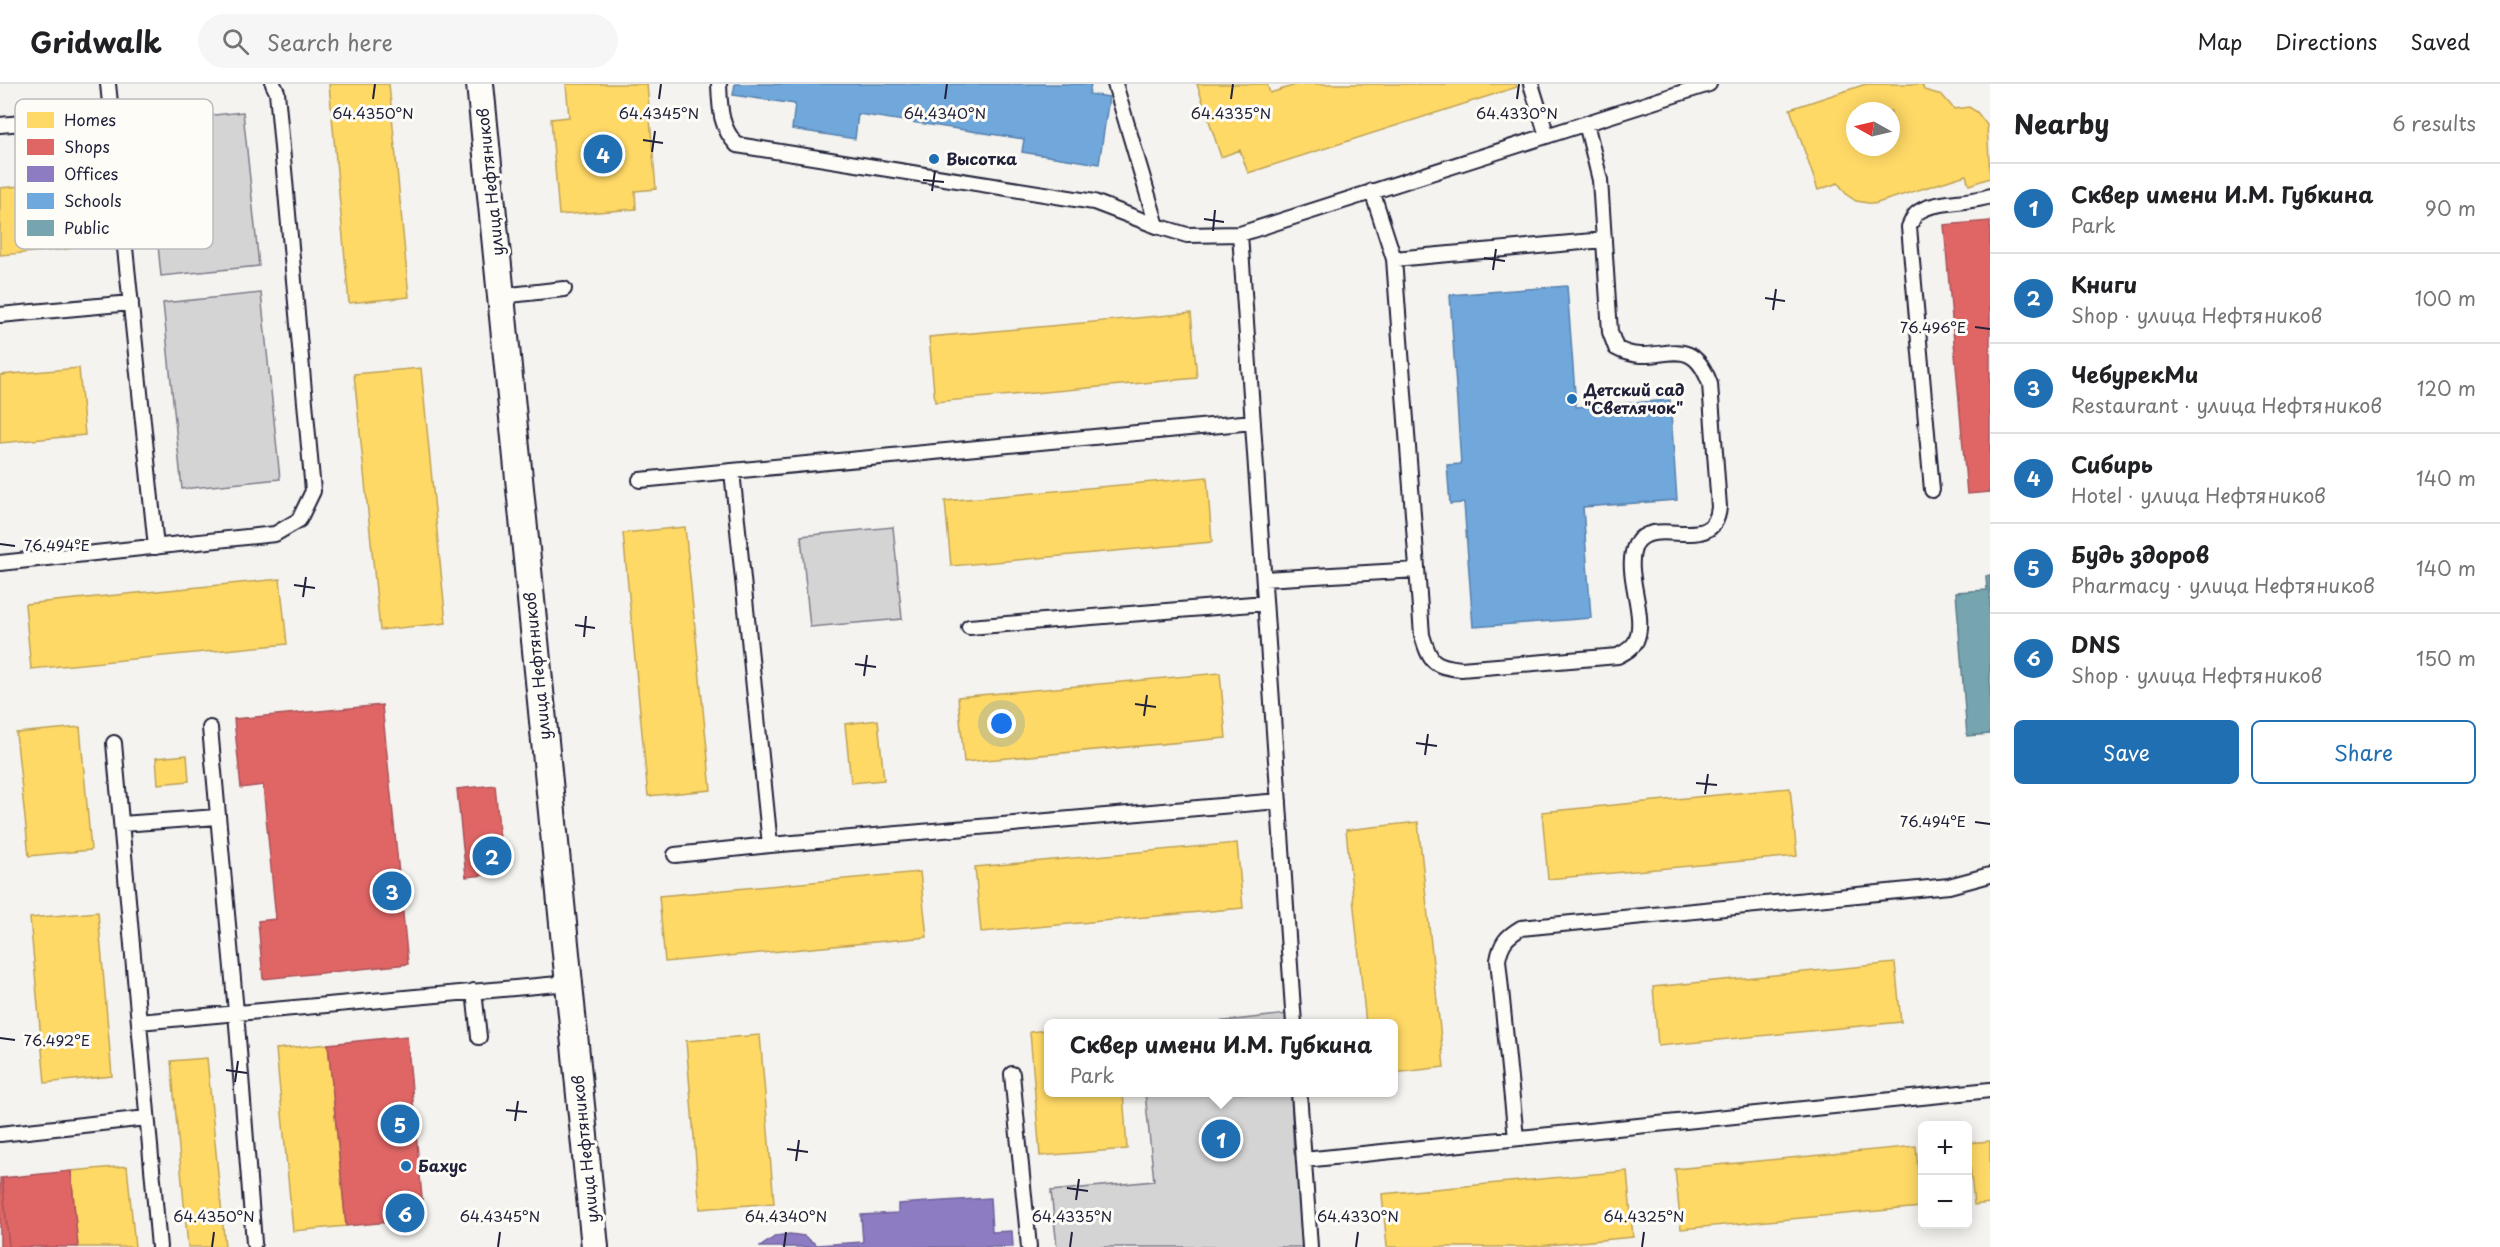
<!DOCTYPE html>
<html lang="en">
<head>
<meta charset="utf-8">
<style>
  :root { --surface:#fff; --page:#f6f6f6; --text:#202124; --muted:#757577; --line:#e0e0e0; --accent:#1f6fb2 }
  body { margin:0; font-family:"Playpen Sans",sans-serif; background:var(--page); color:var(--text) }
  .controls { position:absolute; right:18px; bottom:18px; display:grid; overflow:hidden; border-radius:9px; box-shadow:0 3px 15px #0003 }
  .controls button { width:54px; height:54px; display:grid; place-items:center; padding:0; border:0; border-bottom:2px solid var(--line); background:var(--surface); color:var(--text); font:30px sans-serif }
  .compass { position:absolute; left:1846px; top:18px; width:54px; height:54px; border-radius:50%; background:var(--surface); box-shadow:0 3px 15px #0003; rotate:278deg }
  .you { position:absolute; left:1002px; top:640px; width:21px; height:21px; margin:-15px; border:4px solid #fff; border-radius:50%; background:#1a73e8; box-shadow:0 0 0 9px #1a73e833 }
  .badge { display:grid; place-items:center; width:39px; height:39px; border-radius:50%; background:var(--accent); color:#fff; font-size:20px; font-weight:700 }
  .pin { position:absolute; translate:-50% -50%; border:3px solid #fff; box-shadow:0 2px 6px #0006 }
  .popup { position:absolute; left:1044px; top:935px; width:354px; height:78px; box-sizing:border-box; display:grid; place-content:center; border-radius:9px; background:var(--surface); filter:drop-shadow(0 2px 4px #0005); font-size:20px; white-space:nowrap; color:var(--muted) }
  .popup b { font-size:22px; color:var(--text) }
  .popup::after { content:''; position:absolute; left:50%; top:100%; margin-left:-12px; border:12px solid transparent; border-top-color:var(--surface) }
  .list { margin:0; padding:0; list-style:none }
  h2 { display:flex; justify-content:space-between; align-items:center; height:78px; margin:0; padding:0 24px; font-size:26px }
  h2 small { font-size:20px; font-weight:400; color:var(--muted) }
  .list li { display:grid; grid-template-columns:39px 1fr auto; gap:18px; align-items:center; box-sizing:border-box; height:90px; padding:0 24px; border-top:2px solid var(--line) }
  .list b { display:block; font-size:22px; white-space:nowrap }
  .list p { margin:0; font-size:20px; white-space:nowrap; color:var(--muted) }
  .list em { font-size:20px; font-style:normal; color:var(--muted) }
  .actions { display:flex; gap:12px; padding:18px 24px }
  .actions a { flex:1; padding:14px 0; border:2px solid var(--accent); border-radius:9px; text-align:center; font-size:21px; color:var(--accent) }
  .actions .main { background:var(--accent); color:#fff }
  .icon { flex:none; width:33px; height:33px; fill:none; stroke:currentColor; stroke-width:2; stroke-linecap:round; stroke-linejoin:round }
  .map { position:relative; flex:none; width:1990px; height:1163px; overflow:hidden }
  header { display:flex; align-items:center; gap:36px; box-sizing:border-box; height:84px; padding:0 30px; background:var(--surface); border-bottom:2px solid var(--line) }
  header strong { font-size:28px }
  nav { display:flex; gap:33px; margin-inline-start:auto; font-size:21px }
  .search { width:420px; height:54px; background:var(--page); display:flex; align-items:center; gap:15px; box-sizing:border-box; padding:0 21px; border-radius:33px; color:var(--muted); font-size:22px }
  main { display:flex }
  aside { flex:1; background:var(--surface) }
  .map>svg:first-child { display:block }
  .green { fill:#d5d4d5; stroke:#7c7b88; stroke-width:1.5 }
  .homes { fill:#ffd966; stroke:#bda259; stroke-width:1.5; fill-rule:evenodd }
  .shops { fill:#e06666; stroke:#a75259; stroke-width:1.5 }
  .offices { fill:#8e7cc3; stroke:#6e619a; stroke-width:1.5 }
  .schools { fill:#6fa8dc; stroke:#5880ac; stroke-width:1.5 }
  .public { fill:#76a5af; stroke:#5d7e8c; stroke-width:1.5 }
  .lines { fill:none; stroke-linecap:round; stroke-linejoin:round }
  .lane-casing { stroke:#22223b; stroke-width:18 }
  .street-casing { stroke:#22223b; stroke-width:30 }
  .lane { stroke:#fdfcf7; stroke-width:14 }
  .street { stroke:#fdfcf7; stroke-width:26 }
  .ticks { fill:none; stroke:#22223b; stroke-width:2 }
  .poi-dot { fill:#1f6fb2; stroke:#fdfcf7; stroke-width:2 }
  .labels { text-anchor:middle; stroke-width:6; stroke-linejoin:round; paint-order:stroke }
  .poi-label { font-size:16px; font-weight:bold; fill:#22223b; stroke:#fdfcf7; text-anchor:start }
  .street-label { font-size:16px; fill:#22223b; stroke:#fdfcf7 }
  .key { fill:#fdfcf7; stroke:#bbbbbf; stroke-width:1.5 }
  .key-label { font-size:16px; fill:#22223b }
  .ticks-label { font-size:15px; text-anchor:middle; fill:#22223b; stroke:#fdfcf7; stroke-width:6; stroke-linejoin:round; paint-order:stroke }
</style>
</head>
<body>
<header>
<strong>Gridwalk</strong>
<div class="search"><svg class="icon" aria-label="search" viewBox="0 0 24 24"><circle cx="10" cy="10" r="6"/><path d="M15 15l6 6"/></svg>Search here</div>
<nav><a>Map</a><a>Directions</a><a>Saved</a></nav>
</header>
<main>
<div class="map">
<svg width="1990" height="1163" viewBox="0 0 1990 1163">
  <rect width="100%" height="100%" fill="#f4f3ef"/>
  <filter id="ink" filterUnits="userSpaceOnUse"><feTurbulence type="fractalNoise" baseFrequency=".0167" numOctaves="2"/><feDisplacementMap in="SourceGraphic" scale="12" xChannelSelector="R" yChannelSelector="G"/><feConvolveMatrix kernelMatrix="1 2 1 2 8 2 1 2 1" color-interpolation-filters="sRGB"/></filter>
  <g filter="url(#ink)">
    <path class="green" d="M243 28 259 182 161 192 146 38Z
      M261 209 280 395 182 405 163 219Z
      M893 443 902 535 810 543 801 452Z
      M1287 930V939H1207Z
      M1145 1009H1291L1294 1069 1305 1091V1163H1057L1051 1107 1154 1097Z"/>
    <path class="homes" d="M329 0H389L409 213 349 219Z
      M566 0H647L656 105 635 107 636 125 559 131 551 35 569 33Z
      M1197 0H1267L1270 9 1299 0H1516L1517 3 1248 89 1240 66 1221 73Z
      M1866 0H1922L1924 6 1942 11 1954 25 1969 23 1977 28 1987 41 1990 94 1969 101 1966 91 1874 120 1856 117 1847 111 1838 99 1818 106 1790 25ZM1855 27H1891V63H1855Z
      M62 98 68 165 0 171V104Z
      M1191 229 1197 294 935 318 929 253Z
      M79 284 85 351 0 359V291Z
      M421 284 446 539 380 546 354 290Z
      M1207 393 1212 458 951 482 945 417Z
      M685 443 711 706 648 712 623 449Z
      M280 495 287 560 31 585 25 520Z
      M1220 589 1226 654 964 678 958 613Z
      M878 636 884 696 851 699 845 640Z
      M80 643 91 766 29 772 16 649Z
      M187 671 189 697 158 700 156 674Z
      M1790 704 1797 772 1548 795 1542 728Z
      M1418 738 1444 983 1394 989V940H1366L1346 746Z
      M1237 759 1243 824 981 848 975 783Z
      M920 788 927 853 665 878 659 812Z
      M98 828 112 992 45 999 30 834Z
      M1895 879 1901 938 1658 962 1653 903Z
      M1048 946V1008H1123L1127 1065 1040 1072 1030 948Z
      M760 951 774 1119 700 1125 686 957Z
      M328 960 346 1142 293 1147 276 965Z
      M207 974 225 1163H188L171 977Z
      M1990 1057V1119L1974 1121 1968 1059Z
      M1916 1062 1921 1123 1681 1145 1675 1085Z
      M127 1082 135 1163H78L71 1087Z
      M1627 1087 1633 1153 1527 1163H1387L1382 1110Z"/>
    <path class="shops" d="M1990 137V408L1967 410 1944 141Z
      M382 621 408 880 263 895 258 837 276 835 263 701 241 704 234 635Z
      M495 701 503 789 466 793 457 705Z
      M407 952 424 1135 346 1142 328 960Z
      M71 1087 78 1163H9L2 1094Z
      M0 1094H2L9 1163H0Z"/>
    <path class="offices" d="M990 1114 992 1148 1012 1147 1013 1163H760L776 1152 790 1150 804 1152 817 1161 863 1158 861 1131 898 1129V1120Z"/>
    <path class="schools" d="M735 0H1091L1089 10 1109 13 1099 80 1022 68 1024 55 858 30 855 55 792 45 795 20 733 11Z
      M1567 202 1576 323 1670 316 1677 416 1583 423 1591 534 1473 543 1464 419 1450 420 1447 381 1461 380 1450 211Z"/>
    <path class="public" d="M1990 491V650L1967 652 1956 508 1987 506 1986 492Z"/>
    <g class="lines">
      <defs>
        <path id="lane" d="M108 0 156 463
          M719 0C720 24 720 43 737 61L1094 118 1157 142
          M1115 0 1157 142 1187 151 1240 150
          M1531 0 1547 52
          M0 41 111 31
          M1372 107 1394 175 1422 551C1430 578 1433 582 1461 585L1618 572C1625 568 1632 565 1636 557 1648 530 1622 486 1636 460 1653 430 1715 473 1719 423L1710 300C1689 241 1657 287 1616 264L1610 248 1600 96 1586 39
          M1394 175 1604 156
          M501 212 564 205
          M0 231 131 219
          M1253 338 732 387 770 761 1279 717
          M640 396 732 387
          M1932 406 1909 143C1911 139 1913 133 1916 130 1930 116 1970 120 1990 112
          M0 479 275 450 299 436 313 407 277 8 273 0
          M1264 495 1417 486
          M969 543 1265 519
          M210 644 236 928 254 1159
          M114 659 159 1163
          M122 740 217 733
          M675 771 770 761
          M474 907 479 953
          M139 938 569 899
          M1294 940 1240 150 1709 0
          M1012 990 1029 1163
          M1299 1008 1310 1163
          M0 1050 147 1034
          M1516 1054 1498 876C1501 859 1506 853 1521 844L1949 802 1990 791
          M1304 1076 1990 1006"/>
        <path id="street" d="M480 0 595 1163"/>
      </defs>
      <use href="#lane" class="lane-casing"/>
      <use href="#street" class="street-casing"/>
      <use href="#lane" class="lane"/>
      <use href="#street" class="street"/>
    </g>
  </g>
  <path class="ticks" d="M373 15 375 0M659 15 661 0M945 15 947 0M1231 15 1233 0M1517 15 1519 0M643 56 663 59M652 68 655 47M923 96 944 98M932 107 935 87M1204 135 1224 138M1213 147 1215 126M1484 174 1505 177M1493 186 1496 165M1765 214 1785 217M1773 226 1776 205M1975 243 1990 245M0 460 15 462M294 501 315 504M303 513 306 493M575 541 595 544M584 553 586 532M855 580 876 583M864 592 867 571M1135 620 1156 623M1144 632 1147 611M1416 659 1437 662M1425 671 1428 650M1696 699 1717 701M1705 710 1708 690M1975 738 1990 740M0 954 15 956M226 986 247 989M235 998 238 977M506 1026 527 1028M515 1037 518 1017M787 1065 808 1068M796 1077 799 1056M1067 1104 1088 1107M1076 1116 1079 1095M212 1163 214 1148M498 1163 500 1148M784 1163 786 1148M1070 1163 1072 1148M1356 1163 1358 1148M1642 1163 1644 1148"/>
  <g class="poi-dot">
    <circle cx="934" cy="75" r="6"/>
    <circle cx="1572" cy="315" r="6"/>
    <circle cx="406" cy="1082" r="6"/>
  </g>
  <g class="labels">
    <g class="poi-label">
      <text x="946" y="81">Высотка</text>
      <text x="1584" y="312">Детский сад<tspan x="1584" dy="18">"Светлячок"</tspan></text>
      <text x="418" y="1088">Бахус</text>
    </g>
    <g class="street-label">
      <text transform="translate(490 98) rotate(-96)" y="6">улица Нефтяников</text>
      <text transform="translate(537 582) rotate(-96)" y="6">улица Нефтяников</text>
      <text transform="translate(585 1065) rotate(-96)" y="6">улица Нефтяников</text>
    </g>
  </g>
  <rect x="15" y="15" width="198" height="150" rx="9" class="key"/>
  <rect x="27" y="28" width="27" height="16" fill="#ffd966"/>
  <rect x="27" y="55" width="27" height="16" fill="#e06666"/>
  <rect x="27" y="82" width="27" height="16" fill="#8e7cc3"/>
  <rect x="27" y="109" width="27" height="16" fill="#6fa8dc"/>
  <rect x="27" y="136" width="27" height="16" fill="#76a5af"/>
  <g class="key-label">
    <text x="64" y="42">Homes</text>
    <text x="64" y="69">Shops</text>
    <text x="64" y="96">Offices</text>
    <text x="64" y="123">Schools</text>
    <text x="64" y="150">Public</text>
  </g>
  <g class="ticks-label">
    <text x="373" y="35">64.4350°N</text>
    <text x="659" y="35">64.4345°N</text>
    <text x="945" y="35">64.4340°N</text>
    <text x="1231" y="35">64.4335°N</text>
    <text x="1517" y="35">64.4330°N</text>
    <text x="1933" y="249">76.496°E</text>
    <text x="57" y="467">76.494°E</text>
    <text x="1933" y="743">76.494°E</text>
    <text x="57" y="962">76.492°E</text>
    <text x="214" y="1138">64.4350°N</text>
    <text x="500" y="1138">64.4345°N</text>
    <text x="786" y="1138">64.4340°N</text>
    <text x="1072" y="1138">64.4335°N</text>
    <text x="1358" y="1138">64.4330°N</text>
    <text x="1644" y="1138">64.4325°N</text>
  </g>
</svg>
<div class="controls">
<button>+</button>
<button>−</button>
</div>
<svg class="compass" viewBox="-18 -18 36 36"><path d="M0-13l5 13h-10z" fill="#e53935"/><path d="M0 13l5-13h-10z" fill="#757577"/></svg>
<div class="you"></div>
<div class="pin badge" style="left:1221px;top:1055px">1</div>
<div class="popup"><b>Сквер имени И.М. Губкина</b>Park</div>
<div class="pin badge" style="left:492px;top:772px">2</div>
<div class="pin badge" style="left:392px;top:807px">3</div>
<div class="pin badge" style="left:603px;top:70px">4</div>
<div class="pin badge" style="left:400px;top:1040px">5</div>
<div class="pin badge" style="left:405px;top:1129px">6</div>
</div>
<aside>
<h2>Nearby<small>6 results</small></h2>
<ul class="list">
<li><span class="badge">1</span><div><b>Сквер имени И.М. Губкина</b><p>Park</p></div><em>90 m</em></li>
<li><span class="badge">2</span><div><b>Книги</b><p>Shop · улица Нефтяников</p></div><em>100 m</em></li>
<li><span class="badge">3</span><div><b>ЧебурекМи</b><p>Restaurant · улица Нефтяников</p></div><em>120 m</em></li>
<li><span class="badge">4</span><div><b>Сибирь</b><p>Hotel · улица Нефтяников</p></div><em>140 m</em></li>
<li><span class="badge">5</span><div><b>Будь здоров</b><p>Pharmacy · улица Нефтяников</p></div><em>140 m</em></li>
<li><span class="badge">6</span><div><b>DNS</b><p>Shop · улица Нефтяников</p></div><em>150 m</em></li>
</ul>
<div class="actions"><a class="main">Save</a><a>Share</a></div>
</aside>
</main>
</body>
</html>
